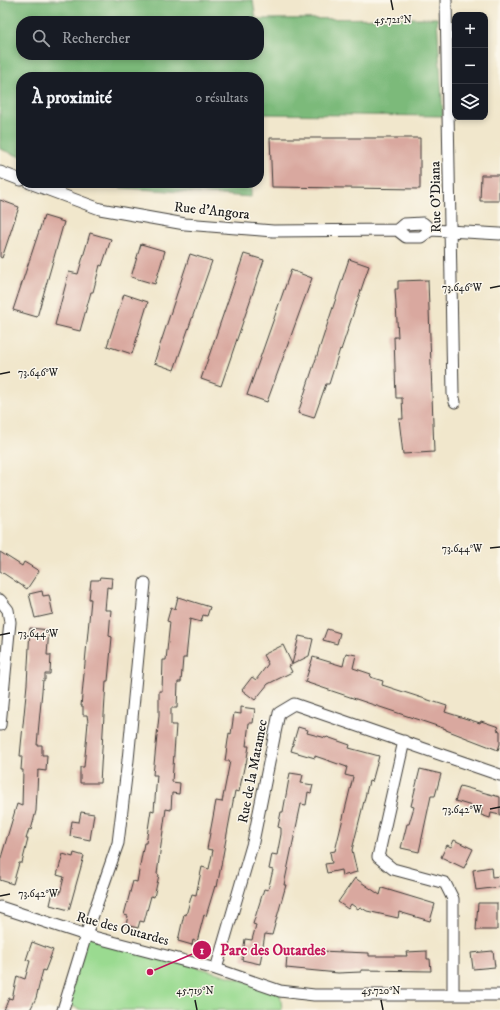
<!DOCTYPE html>
<html lang="fr">
<head>
<meta charset="utf-8">
<style>
  :root { --surface:#171b24; --page:#242831; --text:#f1f3f6; --muted:#9ea1a6; --line:#363941 }
  body { margin:0; font-family:"IM FELL DW Pica",serif; background:var(--page); color:var(--text) }
  .controls { position:absolute; right:12px; top:12px; display:grid; overflow:hidden; border-radius:8px; box-shadow:0 2px 6px #0003 }
  .controls button { width:36px; height:36px; display:grid; place-items:center; padding:0; border:0; border-bottom:1px solid var(--line); background:var(--surface); color:var(--text); font:20px sans-serif }
  .list { margin:0; padding:0; list-style:none }
  h2 { display:flex; justify-content:space-between; align-items:center; height:52px; margin:0; padding:0 16px; font-size:17px }
  h2 small { font-size:13px; font-weight:400; color:var(--muted) }
  .icon { flex:none; width:22px; height:22px; fill:none; stroke:currentColor; stroke-width:2; stroke-linecap:round; stroke-linejoin:round }
  .map { position:relative; flex:none; width:500px; height:1010px; overflow:hidden }
  .search { position:absolute; background:var(--surface); box-shadow:0 2px 6px #0003; left:16px; top:16px; width:248px; height:44px; display:flex; align-items:center; gap:10px; box-sizing:border-box; padding:0 14px; border-radius:16px; color:var(--muted); font-size:15px }
  .panel { position:absolute; background:var(--surface); box-shadow:0 2px 6px #0003; left:16px; top:72px; width:248px; height:116px; border-radius:16px }
  .map>svg:first-child { display:block }
  .green { fill:#9ada90; stroke:#5b7b56 }
  .forest { fill:#7bba7a; stroke:#4c6b4b; fill-rule:evenodd }
  .building { fill:#d9a89f }
  .lines { fill:none; stroke-linecap:round; stroke-linejoin:round }
  .minor-casing { stroke:#3c3a36; stroke-width:13 }
  .minor { stroke:#fff; stroke-width:11 }
  .ticks { fill:none; stroke:#1c1c1c; stroke-width:1.5 }
  .labels { text-anchor:middle; stroke-width:3; stroke-linejoin:round; paint-order:stroke }
  .street-label { font-size:14px; fill:#1c1c1c; stroke:#fbf7ec }
  .ticks-label { font-size:10px; text-anchor:middle; fill:#1c1c1c; stroke:#fbf7ec; stroke-width:3; stroke-linejoin:round; paint-order:stroke }
  .leader { fill:none; stroke:#c2185b; stroke-width:1.5 }
  .callout-dot { fill:#c2185b; stroke:#fbf7ec; stroke-width:1.5 }
  .mark-label { font-size:12px; text-anchor:middle; font-weight:bold; fill:#fff }
  .callout-label { font-size:15px; text-anchor:middle; font-weight:bold; fill:#c2185b; stroke:#fbf7ec; stroke-width:3; stroke-linejoin:round; paint-order:stroke }
</style>
</head>
<body>
<div class="map">
<svg width="500" height="1010" viewBox="0 0 500 1010">
  <rect width="100%" height="100%" fill="#fbf7ec"/>
  <filter id="ink" filterUnits="userSpaceOnUse"><feTurbulence type="fractalNoise" baseFrequency=".025" numOctaves="2"/><feDisplacementMap in="SourceGraphic" scale="8" xChannelSelector="R" yChannelSelector="G"/><feConvolveMatrix kernelMatrix="1 2 1 2 8 2 1 2 1" color-interpolation-filters="sRGB"/></filter>
  <filter id="wash" filterUnits="userSpaceOnUse"><feTurbulence type="fractalNoise" baseFrequency=".012" numOctaves="4" result="noise"/><feDisplacementMap in="SourceGraphic" scale="16" xChannelSelector="R" yChannelSelector="G"/><feGaussianBlur stdDeviation="0.9" result="paint"/><feColorMatrix in="noise" values="0 0 0 0 0 0 0 0 0 0 0 0 0 0 0 0 0 1.4 0 .05"/><feComposite in="paint" operator="in"/></filter>
  <g filter="url(#wash)">
    <rect width="100%" height="100%" fill="#f1e7cc"/>
    <path class="green" d="M86 935 280 991 282 1010H82L66 1004Z"/>
    <path class="forest" d="M0 0H253L256 19 437 18 443 116 259 114V77H21V157L0 149ZM21 21H259V55H21Z
      M91 183H251V197L99 186Z"/>
    <g id="blocks">
      <path class="building" d="M270 138H420V189L272 187Z
        M481 175H499V201H480Z
        M0 200 19 207 2 258 0 257Z
        M44 216 64 222 37 317 13 310Z
        M90 233 111 239 102 266 100 265 93 292H91L80 331 55 325 69 272 78 274Z
        M141 244 165 251 155 284 131 277Z
        M190 254 212 261 174 370 154 363Z
        M244 254 264 260 221 386 201 379Z
        M349 259 369 266 341 350 340 349 329 384H326L314 418 298 413Z
        M291 270 312 278 267 402 247 395Z
        M428 280 434 452 403 454 399 419H403L402 398H396L394 337H398L395 289H398V281Z
        M124 294 148 302 132 354 107 346Z
        M0 552 22 566 24 562 39 571 27 589 0 571Z
        M100 577 112 578 111 588 107 587 105 610H111L109 636 112 637 108 681H106L100 783H80V767H84L88 722 87 715H83V706H81L91 599H89L91 580H99Z
        M42 591 43 596 49 595 53 614 35 618 29 594Z
        M178 597 210 607 207 616 203 615 201 622 190 619 186 658H183L181 682H178L177 708H171V725H176L172 782 180 783 179 794 172 793 171 810 166 809 157 874 159 875 154 897 151 896 144 922 140 921 138 928 126 925 128 916 124 915 133 881 137 882 144 843H146L151 810 154 811 157 775H153L159 716V691H162L163 660H166L170 622 167 621 171 607 175 609Z
        M30 628 49 630 47 655H51L50 674H45V680H43L37 745H42V755H47L46 771 38 770 36 811 31 830 29 829 26 839H28L22 863H19L13 884 0 880V861L17 804 22 806 23 770H21L22 756H20L27 684Z
        M327 629 340 633 337 644 323 640Z
        M299 636 313 639 309 656 289 666 292 672 268 684 255 700 242 690 252 677 256 680 268 664 263 655 283 645 292 664Z
        M346 653 356 655 353 668 371 674 370 677 383 681 382 685 447 706 445 712 480 723 481 721 499 727 497 730 500 731V744L498 750 446 730V729L305 682 313 657 343 666Z
        M241 707 255 709 253 723H249L246 746H249L246 764 245 763 239 792 235 791 217 887 215 886 206 916 204 915 197 942 193 940 192 945 178 941 184 914 186 915 192 894 196 895 202 867 209 869 213 850 207 849 216 801 222 802 230 761H225L229 733 231 734 234 713 241 714Z
        M298 727 308 730 307 733 326 738 327 737 350 745 349 748 379 756 372 782 369 781 352 850 357 872 342 876 341 870 327 873 325 864 332 863 330 852 335 851 353 777 345 775 347 767 315 756V758L291 751Z
        M420 769 441 774 435 796H431L419 852 401 848 407 824H409L414 807 411 806Z
        M290 773 303 775 301 783 313 785 311 793 308 792 306 805 301 804 284 885H286L272 935 265 934 260 964 242 960 245 939 252 940 256 925 253 924 264 889 268 890 273 870 269 869 272 854 277 855 281 834V828L278 827 281 812H283Z
        M460 786 500 797V815L491 813 490 818 481 815 482 809 455 801Z
        M81 812 94 814 90 840 70 836 72 821 79 822Z
        M454 840 473 849 464 868 441 857 447 845 451 847Z
        M74 853 84 856 69 910 50 905 53 892 60 894 64 877 57 875 63 854 73 857Z
        M491 867 492 877 500 876V887L476 890 473 870Z
        M355 878 380 895 382 888 435 904 430 921 399 912 398 918 367 911 360 907 358 909 351 904 348 909 338 902Z
        M478 903H497V930H476Z
        M32 942 53 950 45 971 43 970 36 998 30 1010H4L9 998 12 999 17 976 25 979 30 961 26 960Z
        M296 950 319 953V951L369 953V956H407L406 952 427 951V959H430L431 971 361 970V972L338 973 286 968 287 955 295 956Z
        M493 951 495 967 473 969 471 953Z"/>
    </g>
  </g>
  <g filter="url(#ink)">
    <use href="#blocks" fill-opacity="0" stroke="#3c3a36" stroke-width="1"/>
    <g class="lines">
      <defs>
        <path id="minor" d="M446 0 453 394 455 402
          M0 172 21 180
          M30 183 100 209 185 224 273 231 397 230 406 237H421L431 230 500 234
          M397 230 404 224 423 223 431 230
          M0 600 8 610 10 622 0 725
          M404 741 378 857 393 869 445 883 453 899V995
          M0 907 86 935 216 969 280 991 314 995H500
          M216 969 253 842 279 713 294 704 500 775
          M63 1010 86 935 118 843 128 760 145 583"/>
      </defs>
      <use href="#minor" class="minor-casing"/>
      <use href="#minor" class="minor"/>
    </g>
  </g>
  <path class="ticks" d="M391 0 393 10M490 288 500 286M0 374 10 372M490 548 500 547M0 635 10 633M490 809 500 807M0 896 10 894M195 1000 197 1010M381 1000 383 1010"/>
  <g class="labels">
    <g class="street-label">
      <text transform="translate(435 197) rotate(-91)" y="5">Rue O'Diana</text>
      <text transform="translate(212 210) rotate(6)" y="5">Rue d'Angora</text>
      <text transform="translate(252 771) rotate(-79)" y="5">Rue de la Matamec</text>
      <text transform="translate(123 928) rotate(15)" y="5">Rue des Outardes</text>
    </g>
  </g>
  <g class="ticks-label">
    <text x="393" y="23">45.721°N</text>
    <text x="462" y="291">73.646°W</text>
    <text x="38" y="376">73.646°W</text>
    <text x="462" y="552">73.644°W</text>
    <text x="38" y="637">73.644°W</text>
    <text x="462" y="813">73.642°W</text>
    <text x="38" y="897">73.642°W</text>
    <text x="195" y="994">45.719°N</text>
    <text x="381" y="994">45.720°N</text>
  </g>
  <path class="leader" d="M150 972L202 950"/>
  <g class="callout-dot">
    <circle cx="150" cy="972" r="4"/>
    <circle cx="202" cy="950" r="10"/>
  </g>
  <g class="mark-label">
    <text x="202" y="954">1</text>
  </g>
  <g class="callout-label">
    <text x="273" y="955">Parc des Outardes</text>
  </g>
</svg>
<div class="controls">
<button>+</button>
<button>−</button>
<button><svg class="icon" aria-label="layers" viewBox="0 0 24 24"><path d="M12 4l9 5-9 5-9-5zM3 14l9 5 9-5"/></svg></button>
</div>
<div class="search"><svg class="icon" aria-label="search" viewBox="0 0 24 24"><circle cx="10" cy="10" r="6"/><path d="M15 15l6 6"/></svg>Rechercher</div>
<section class="panel">
<h2>À proximité<small>0 résultats</small></h2>
<ul class="list">
</ul>
</section>
</div>
</body>
</html>
